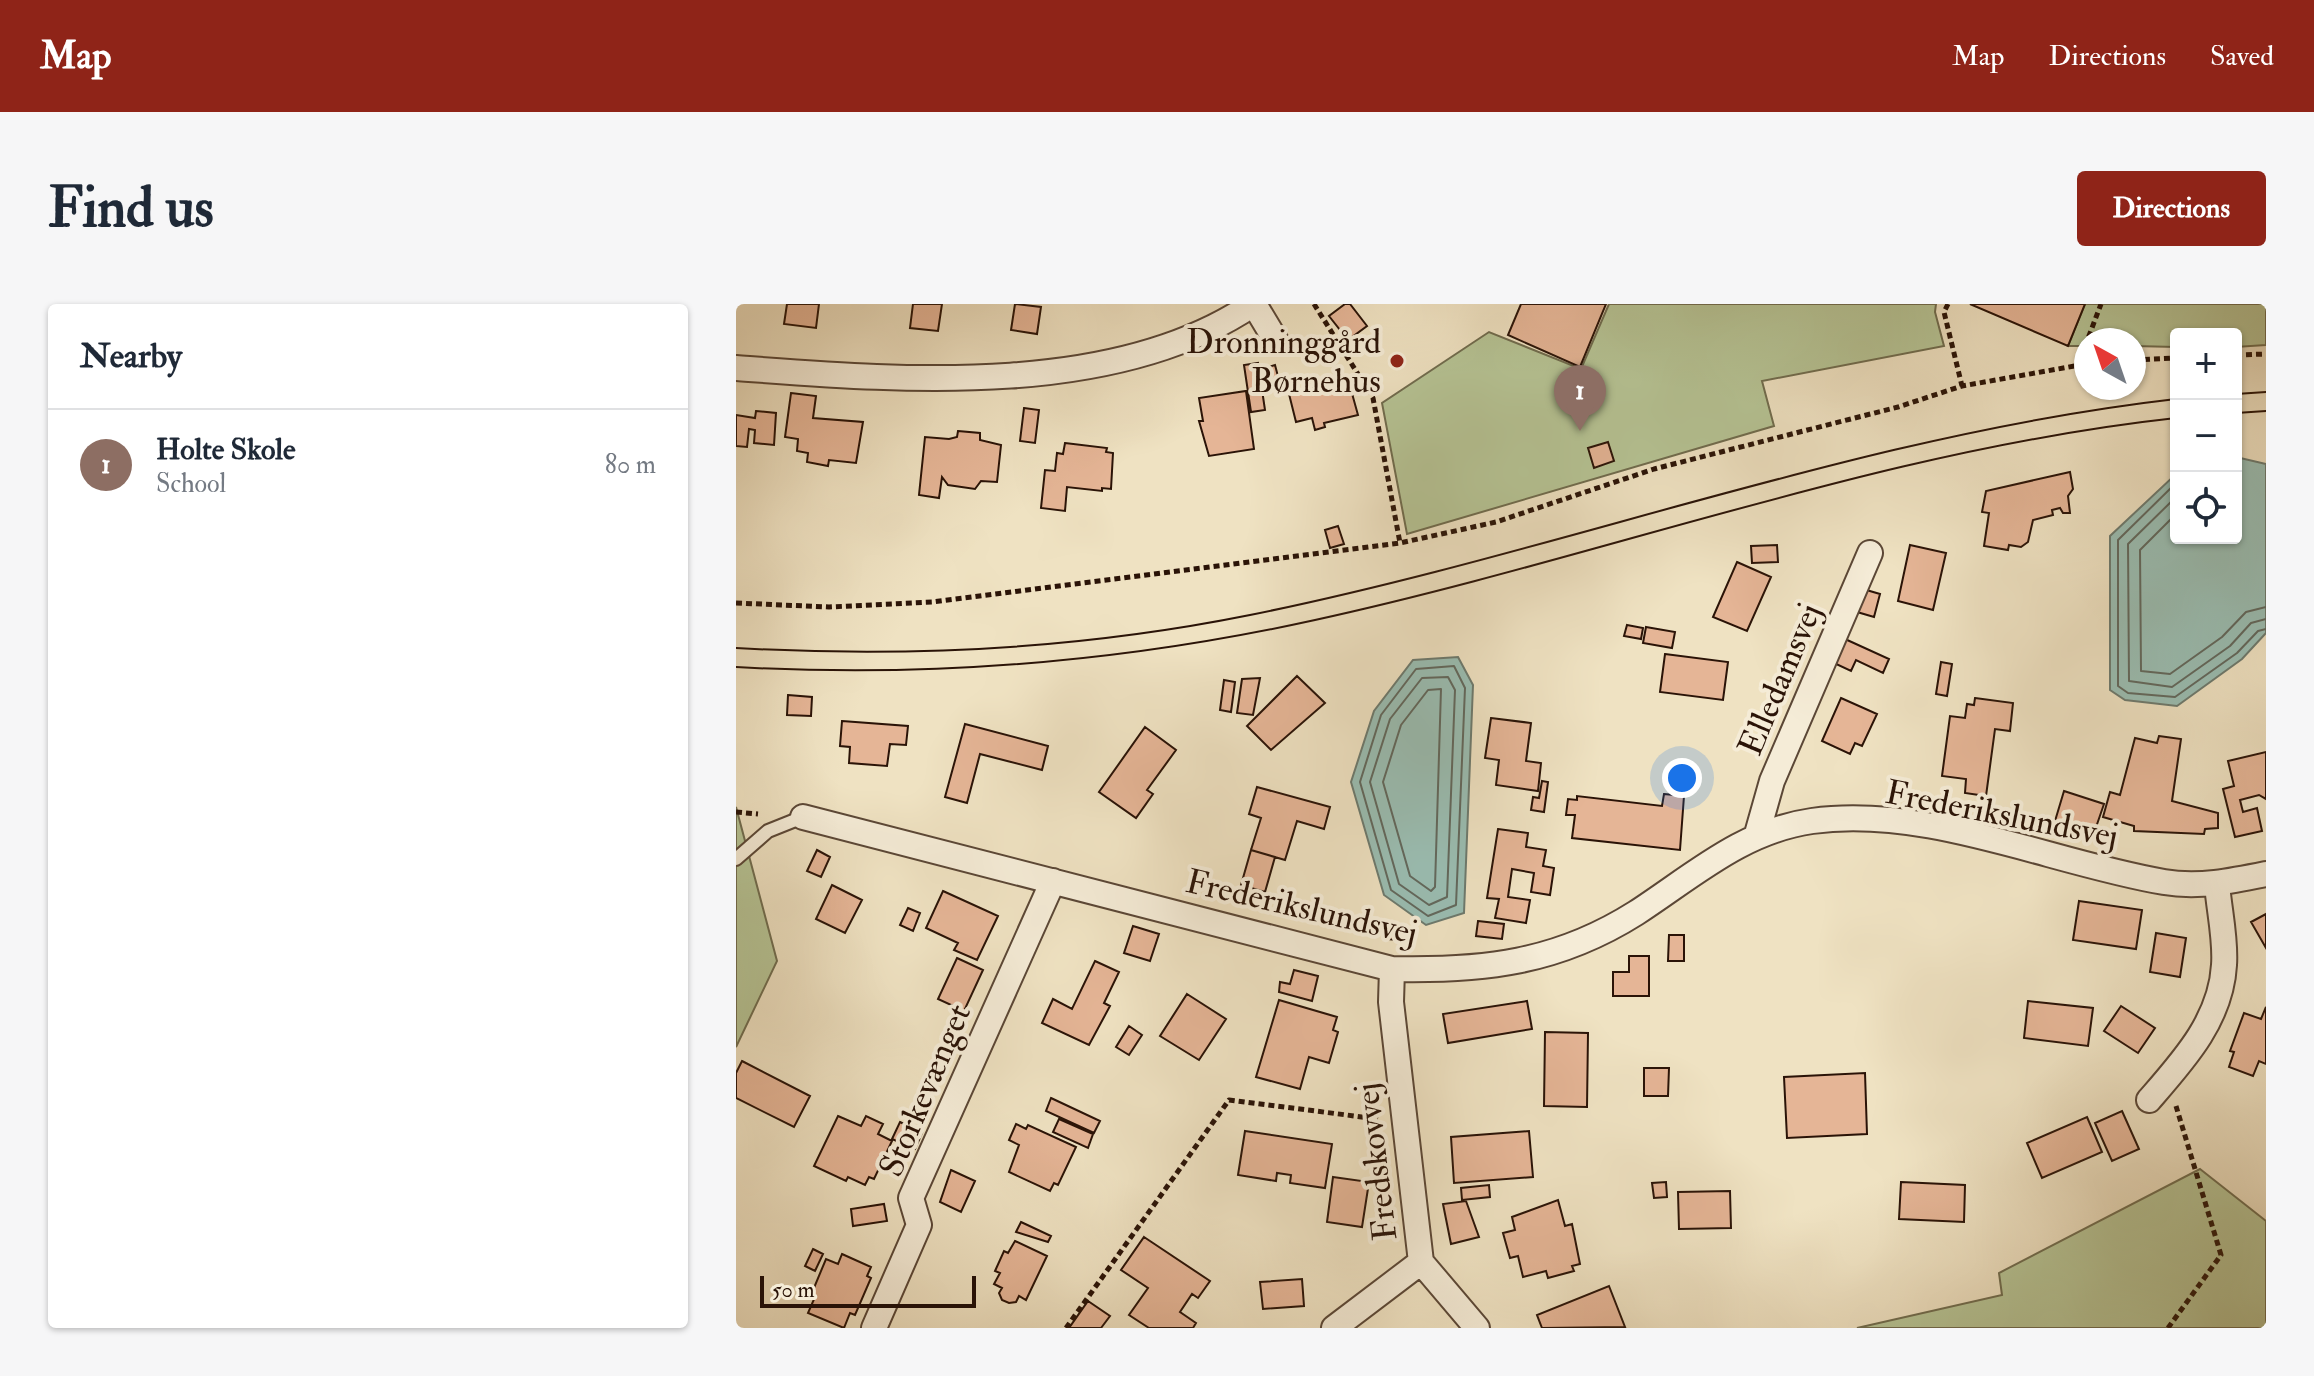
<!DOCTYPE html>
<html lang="en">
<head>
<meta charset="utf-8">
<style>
  :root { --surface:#fff; --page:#f6f6f7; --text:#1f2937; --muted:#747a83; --line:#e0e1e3; --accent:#8f2418 }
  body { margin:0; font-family:"IM FELL Double Pica",serif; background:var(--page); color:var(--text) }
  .controls { position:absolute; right:24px; top:24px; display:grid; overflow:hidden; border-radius:8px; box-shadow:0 2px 6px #0004 }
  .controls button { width:72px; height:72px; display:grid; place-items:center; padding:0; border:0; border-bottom:2px solid var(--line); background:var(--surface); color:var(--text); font:40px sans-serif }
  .compass { position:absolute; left:1338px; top:24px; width:72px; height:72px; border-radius:50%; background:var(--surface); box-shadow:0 2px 6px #0004; rotate:320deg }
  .scale { position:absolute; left:24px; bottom:20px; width:216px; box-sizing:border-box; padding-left:8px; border:4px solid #2a1307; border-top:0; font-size:22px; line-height:28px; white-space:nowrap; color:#2a1307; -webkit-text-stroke:6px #f5ecd7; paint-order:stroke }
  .you { position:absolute; left:946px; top:474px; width:28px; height:28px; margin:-20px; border:6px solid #fff; border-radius:50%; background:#1a73e8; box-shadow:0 0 0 12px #1a73e833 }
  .badge { display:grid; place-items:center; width:52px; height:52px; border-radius:50%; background:var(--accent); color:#fff; font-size:26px; font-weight:700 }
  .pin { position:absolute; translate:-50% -66px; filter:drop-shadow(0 2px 4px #0008) }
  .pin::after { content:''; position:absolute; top:42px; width:28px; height:24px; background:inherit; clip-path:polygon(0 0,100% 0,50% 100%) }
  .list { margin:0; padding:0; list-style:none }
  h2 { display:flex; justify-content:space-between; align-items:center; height:104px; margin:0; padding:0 32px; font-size:34px }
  h2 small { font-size:26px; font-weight:400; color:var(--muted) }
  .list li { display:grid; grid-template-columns:52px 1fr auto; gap:24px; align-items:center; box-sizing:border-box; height:112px; padding:0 32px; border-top:2px solid var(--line) }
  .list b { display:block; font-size:30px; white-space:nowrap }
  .list p { margin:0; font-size:26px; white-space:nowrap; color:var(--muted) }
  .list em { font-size:26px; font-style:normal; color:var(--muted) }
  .icon { flex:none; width:44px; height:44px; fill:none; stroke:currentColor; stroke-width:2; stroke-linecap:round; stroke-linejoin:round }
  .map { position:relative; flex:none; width:1530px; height:1024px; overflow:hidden; border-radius:8px }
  header { display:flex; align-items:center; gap:48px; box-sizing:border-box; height:112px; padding:0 40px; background:var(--accent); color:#fff }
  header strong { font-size:38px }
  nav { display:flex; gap:44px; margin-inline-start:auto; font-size:28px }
  .intro { display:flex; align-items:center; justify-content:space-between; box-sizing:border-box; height:192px; padding:0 48px }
  h1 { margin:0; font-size:56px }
  .button { padding:20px 36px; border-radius:8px; background:var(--accent); color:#fff; font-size:28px; font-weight:700 }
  main { display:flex; gap:48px; padding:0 48px }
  aside { flex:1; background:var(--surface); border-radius:8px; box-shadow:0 2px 6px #0004 }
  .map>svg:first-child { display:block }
  .green { fill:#b6c495; stroke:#706c4e; stroke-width:2 }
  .water { fill:#9abeb3; stroke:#6d7a6e; stroke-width:2 }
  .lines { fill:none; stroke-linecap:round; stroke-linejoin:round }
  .shore { stroke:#62685d; stroke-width:2 }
  .building { fill:#e5b596; stroke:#2a1307; stroke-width:2 }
  .lane-casing { stroke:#5b4736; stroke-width:16 }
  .street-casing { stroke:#5b4736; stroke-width:28 }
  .path { stroke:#2a1307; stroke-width:5; stroke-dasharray:6 4; stroke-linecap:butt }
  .lane { stroke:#f5ecd7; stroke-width:12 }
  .street { stroke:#f5ecd7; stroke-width:24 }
  .tram { stroke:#2a1307; stroke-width:2 }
  .poi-dot { fill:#8f2418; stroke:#f5ecd7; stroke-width:3 }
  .labels { text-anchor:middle; stroke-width:8; stroke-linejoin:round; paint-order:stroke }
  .poi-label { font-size:34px; fill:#2a1307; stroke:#f5ecd7; text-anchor:end }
  .street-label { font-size:34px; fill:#2a1307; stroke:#f5ecd7 }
</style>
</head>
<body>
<header>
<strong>Map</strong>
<nav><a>Map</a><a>Directions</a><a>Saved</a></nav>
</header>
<div class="intro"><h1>Find us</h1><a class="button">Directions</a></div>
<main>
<aside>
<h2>Nearby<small></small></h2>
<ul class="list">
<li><span class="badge" style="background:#8d6e63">1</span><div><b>Holte Skole</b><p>School</p></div><em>80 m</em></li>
</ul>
</aside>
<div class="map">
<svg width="1530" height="1024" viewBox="0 0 1530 1024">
  <rect width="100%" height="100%" fill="#efe2c2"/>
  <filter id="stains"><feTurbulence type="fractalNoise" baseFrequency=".0025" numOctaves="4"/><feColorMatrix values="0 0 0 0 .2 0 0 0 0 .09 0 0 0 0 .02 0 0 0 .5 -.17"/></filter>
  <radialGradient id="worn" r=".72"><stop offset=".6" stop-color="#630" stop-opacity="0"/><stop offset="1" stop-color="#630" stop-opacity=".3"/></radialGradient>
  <path class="green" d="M873 0H1200L1199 8 1208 42 1026 77 1038 122 671 230 646 99 753 28 845 65Z
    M1349 0H1530V41L1500 43V30H1440V43L1398 42V36H1350V42H1332Z
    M0 503 41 657 0 743Z
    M1464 865 1530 917V1024H1121L1266 991 1263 969Z"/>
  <path class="water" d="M1500 153 1530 160V329L1506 355 1441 402 1389 396 1374 386V232L1440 170V234H1500Z
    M722 353 737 381 728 609 690 621 648 591 615 478 638 407 677 356Z"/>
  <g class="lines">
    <path class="shore" d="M1440 179 1382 236V382L1392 389 1439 393 1501 349 1522 327 1530 325
      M1440 193 1392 240 1393 377 1436 383 1494 342 1515 319 1530 315
      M1440 210 1404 246 1405 367 1434 370 1486 333 1510 308 1530 303
      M718 362 729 384 720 601 692 612 655 586 624 478 645 411 680 365Z
      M712 373 719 386 711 593 693 601 663 580 634 478 654 415 686 374Z
      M705 385 699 583 695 587 674 572 647 478 665 421 692 386Z"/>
  </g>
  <path class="building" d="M51 0H83L80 24 48 20Z
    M177 0H206L202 27 174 24Z
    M279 0 305 3 301 30 275 26Z
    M609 0H614L631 22 612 36 593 12Z
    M785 0H870L844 63 772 31Z
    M1234 0H1349L1332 42Z
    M522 59 529 106 515 108 508 61Z
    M539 61 544 80 534 81 529 64Z
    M612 75 622 111 588 119 589 123 579 126 576 114 560 118 553 90 577 83 576 80Z
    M510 87 518 145 473 152 463 117H467L463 94Z
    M55 89 80 92 77 114 127 118 120 159 93 156 92 162 71 158 72 149 61 147 62 135 49 133Z
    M288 104 303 106 299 139 284 137Z
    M20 107 40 109 38 141 18 139 19 126 13 125 11 143 0 142V111L19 114Z
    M222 127 244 129V136L265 141 261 178 245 177 239 185 212 181 206 173 203 194 183 191 189 133 213 135 221 133Z
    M872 138 878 157 858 164 852 144Z
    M329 139 371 144 370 148 377 149 375 185 366 184V187L331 183 329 207 305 204 309 166 319 167 321 149 327 150Z
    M1334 168 1337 185 1332 192 1334 209H1327L1324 204 1316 206 1317 211 1297 216 1292 238 1285 243 1273 241 1272 246 1248 242 1253 209 1246 208 1250 187Z
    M602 222 608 240 594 244 589 226Z
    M1041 241 1042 258 1016 259 1015 242Z
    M1174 241 1210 249 1197 306 1162 297Z
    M1001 258 1035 273 1011 327 977 313Z
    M1127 285 1144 290 1138 313 1121 308Z
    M891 321 907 324 905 335 888 332Z
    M910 323 939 328 936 344 907 339Z
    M1109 335 1153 355 1147 369 1120 356 1115 367 1098 359Z
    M929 350 992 358 987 396 924 388Z
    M1205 358 1216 360 1211 392 1200 390Z
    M561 372 589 399 535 446 511 422Z
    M524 374 517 411 501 409 506 375Z
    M488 376 499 378 495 408 484 406Z
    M52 391 76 393 75 412 51 411Z
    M1105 394 1141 410 1126 442 1119 439 1114 450 1086 437Z
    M1239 394 1277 399 1274 427 1259 425 1250 492 1229 489 1230 475 1206 472 1214 412 1229 414 1231 400 1238 401Z
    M755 414 795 419 790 457 805 459 802 487 760 481 763 456 749 454Z
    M106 417 172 422 170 441 154 440 151 462 113 459 114 443 104 442Z
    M229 420 312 442 306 466 244 450 231 499 209 493Z
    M409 423 440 446 411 486 417 490 400 514 363 488Z
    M1423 432 1445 435 1436 497 1482 509V524L1469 525 1468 530 1398 527V522L1367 513 1374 488 1384 491 1399 434 1421 439Z
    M1530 448V495L1523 491 1504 496 1507 508 1521 504 1526 527 1499 533 1487 485 1498 482 1492 457Z
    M806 477 812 478 808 508 795 506 797 493 803 494Z
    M521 483 594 503 588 525 561 517 549 556 515 546 525 514 513 510Z
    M1328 487 1368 500 1358 529 1319 517Z
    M928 490 948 492 944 546 836 534 839 511H830L832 495 841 496V492L926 502Z
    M762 525 792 529 790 543 810 546 807 562 818 564 814 591 795 588 798 569 776 565 772 593 794 596 790 619 759 614 763 595 751 594Z
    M81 546 94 553 85 573 71 567Z
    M515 546 539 553 529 588 505 581Z
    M96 581 126 596 109 629 80 615Z
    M207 587 262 612 241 656 218 646 222 639 190 624Z
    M1343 597 1406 606 1400 645 1337 636Z
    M172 604 184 609 177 627 164 621Z
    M1530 610V644L1515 618Z
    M742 617 768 620 766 635 740 632Z
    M397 622 423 630 414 657 388 649Z
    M652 626 675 628 674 637 651 635Z
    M1420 629 1450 634 1444 673 1414 668Z
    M933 631H948V657H932Z
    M893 652H913V692H877V668H893Z
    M221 654 247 666 228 707 202 695Z
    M359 657 383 668 368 699 374 702 353 741 306 719 317 695 336 705Z
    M558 666 582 672 576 697 543 688 544 678 554 680Z
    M451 690 490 715 463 756 424 732Z
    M543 696 601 713 597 726 602 728 593 759 573 753 564 785 520 773Z
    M791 697 796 725 712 739 707 710Z
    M1292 697 1357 704 1352 742 1288 734Z
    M1385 702 1419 724 1402 749 1368 727Z
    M1530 703V760L1523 757 1517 772 1493 763 1498 748 1494 747 1508 709 1525 715Z
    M393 722 406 731 393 751 380 743Z
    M809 728 852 729 851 803 808 802Z
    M6 757 74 792 58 823 0 794V769Z
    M908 764H933L932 792H908Z
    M1129 769 1131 830 1051 834 1048 773Z
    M315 794 364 817 358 829 310 807Z
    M1386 807 1403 845 1376 857 1359 819Z
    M102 812 125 822 130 812 147 820 142 830 156 837 138 875 133 873 129 881 112 873 110 877 78 862Z
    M1351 813 1366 848 1306 874 1291 839Z
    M323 815 357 830 352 844 317 828Z
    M164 818 186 829 179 845 156 835Z
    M280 820 290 825 292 821 340 843 322 881 318 879 314 887 273 868 283 841 273 836Z
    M509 827 596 840 589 884 554 879 555 871 541 869 540 877 502 871Z
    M793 827 797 873 718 879 715 833Z
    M215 866 239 877 225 908 204 898Z
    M597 873 633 878 626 923 591 918Z
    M930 878 931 893 918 894 916 879Z
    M1165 878 1229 881 1228 918 1163 915Z
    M753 881 754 893 726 896 725 884Z
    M994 887 995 924 943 925 942 888Z
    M822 896 829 922 836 920 844 960 836 962 838 967 812 974 810 967 787 973 782 952 774 954 767 929 779 926 776 913Z
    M730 897 743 933 715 940 707 900Z
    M148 900 151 917 117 922 115 905Z
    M285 918 315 932 312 938 280 928Z
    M408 933 474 977 462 994 456 990 444 1008 460 1019 457 1024H413L393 1011 412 984 385 966Z
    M279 937 311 952 290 996 283 992 280 998 273 999 266 996 263 989 266 984 258 980 264 969 259 967 268 947 272 949Z
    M77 945 87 950 79 967 69 962Z
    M106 950 135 963 131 972 135 974 119 1011 114 1009 108 1024 72 1009 79 993 75 991 90 955 102 960Z
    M566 975 568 1002 527 1005 524 978Z
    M873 982 889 1023 806 1024 801 1011Z
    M352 997 374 1012 365 1024H333Z"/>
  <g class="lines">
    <defs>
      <path id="lane" d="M0 555 32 527 67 513"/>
      <path id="street" d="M518 0 539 35
        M0 64C162 76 378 95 517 0
        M67 513 656 665C747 667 821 659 900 609 957 572 1006 527 1076 517 1191 501 1316 559 1428 578 1462 584 1496 577 1530 570
        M1021 530 1036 477 1134 249
        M656 665 655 698 685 958 741 1024
        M1413 796C1447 757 1485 716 1488 661 1490 635 1483 606 1481 580
        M138 1024 183 921 175 894 317 577
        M598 1024 685 958"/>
    </defs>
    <use href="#lane" class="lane-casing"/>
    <use href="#street" class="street-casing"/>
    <path class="path" d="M578 0 637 94 664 239
      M1212 0 1208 8 1226 82
      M1500 51 1530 50
      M1398 56 1440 54
      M1342 61 1365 0
      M0 299 93 303 196 298 664 239 760 218 918 165 1162 103 1226 82 1350 60
      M0 508 22 510
      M330 1024 493 796 642 815
      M1432 1024 1485 951 1440 802"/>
    <use href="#lane" class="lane"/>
    <use href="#street" class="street"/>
    <path class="tram" d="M1500 90 1530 88
      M1500 109 1530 107
      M0 344C172 354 345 345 514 311 825 248 1124 131 1440 95
      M0 363C196 374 388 358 579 316 867 253 1146 146 1440 114"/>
  </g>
  <circle class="poi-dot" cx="661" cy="57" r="8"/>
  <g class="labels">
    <g class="poi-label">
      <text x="645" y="49">Dronninggård<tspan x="645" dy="39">Børnehus</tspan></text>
    </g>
    <g class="street-label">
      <text transform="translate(1043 375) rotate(-67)" y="12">Elledamsvej</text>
      <text transform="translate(1266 509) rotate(11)" y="12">Frederikslundsvej</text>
      <text transform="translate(566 602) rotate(13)" y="12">Frederikslundsvej</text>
      <text transform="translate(188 786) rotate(-67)" y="12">Storkevænget</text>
      <text transform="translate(639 858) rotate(-97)" y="12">Fredskovvej</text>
    </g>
  </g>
  <rect width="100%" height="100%" filter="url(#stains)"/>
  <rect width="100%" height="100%" fill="url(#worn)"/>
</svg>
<div class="controls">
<button>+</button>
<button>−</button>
<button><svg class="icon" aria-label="locate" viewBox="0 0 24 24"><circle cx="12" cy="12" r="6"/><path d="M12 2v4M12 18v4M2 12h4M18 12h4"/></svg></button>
</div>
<svg class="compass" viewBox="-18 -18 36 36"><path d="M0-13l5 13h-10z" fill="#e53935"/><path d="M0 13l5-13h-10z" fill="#747a83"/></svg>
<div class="scale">50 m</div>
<div class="you"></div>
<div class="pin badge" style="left:844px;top:127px;background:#8d6e63">1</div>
</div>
</main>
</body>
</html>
